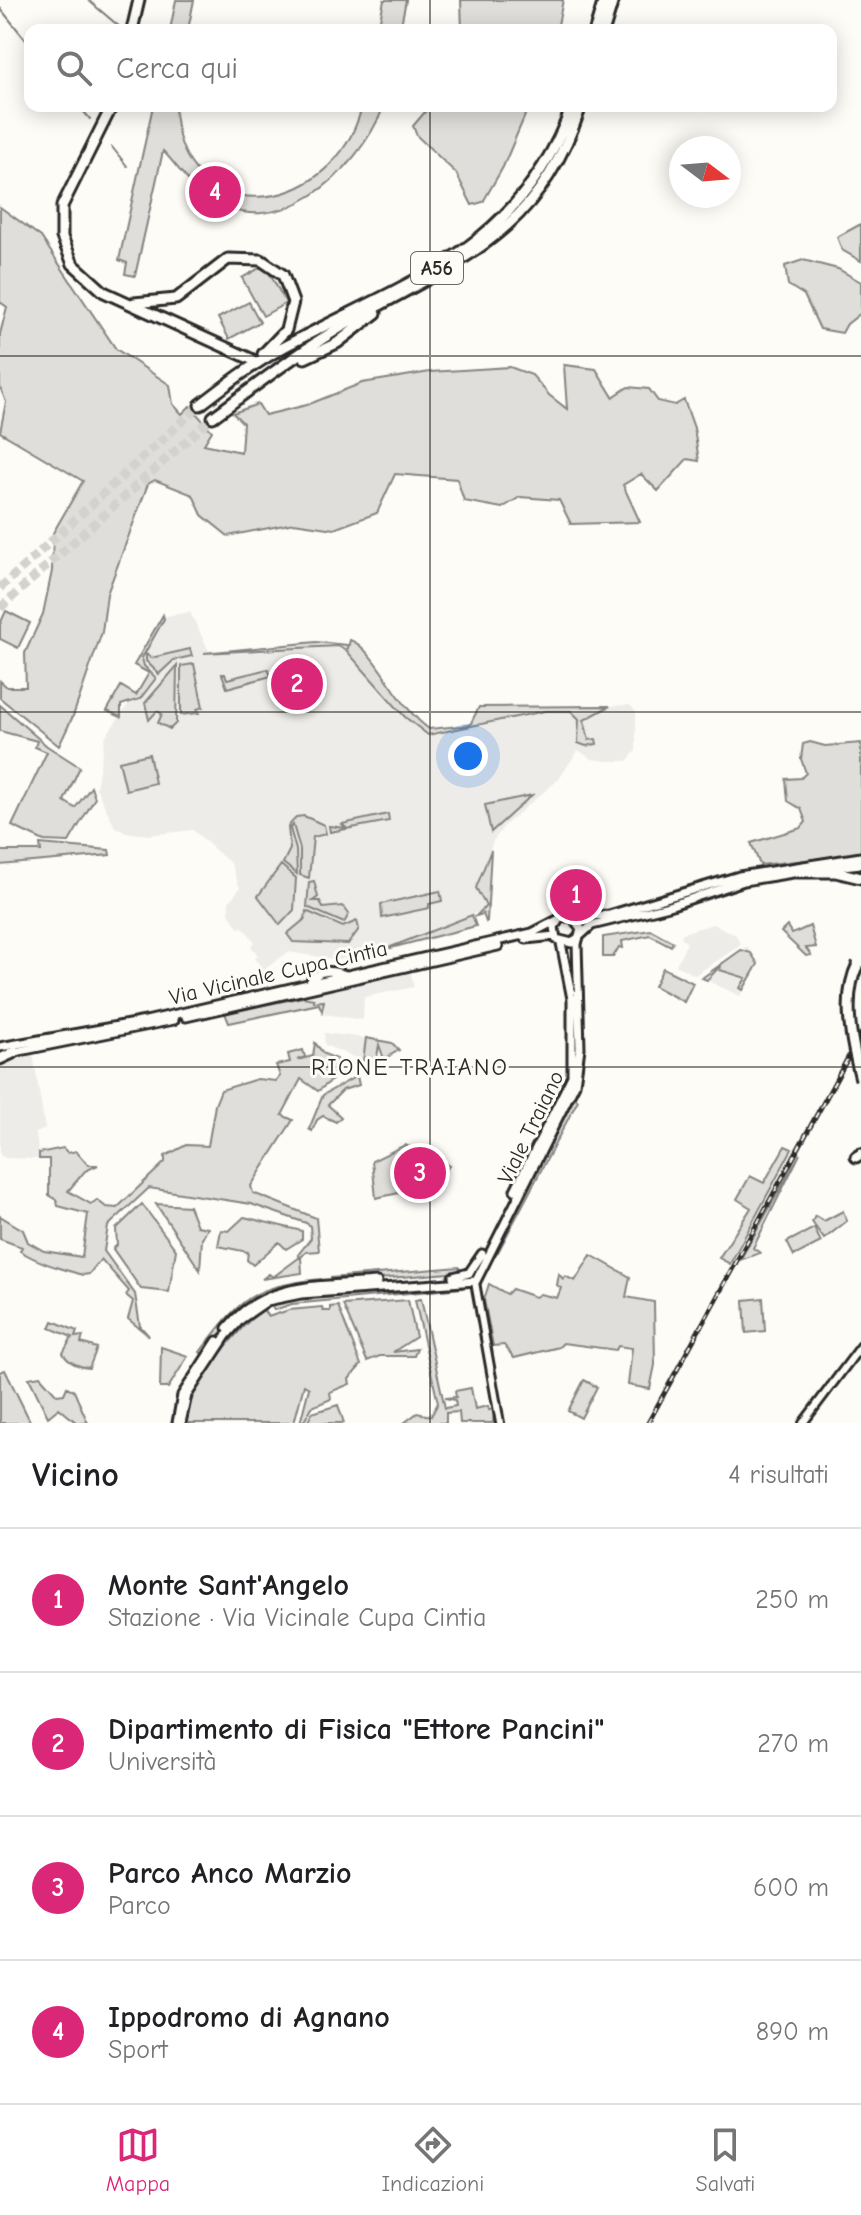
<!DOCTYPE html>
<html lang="it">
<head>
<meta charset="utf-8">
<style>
  :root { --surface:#fff; --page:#f6f6f6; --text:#202124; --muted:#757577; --line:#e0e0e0; --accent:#db2777 }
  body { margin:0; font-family:"Comic Neue",sans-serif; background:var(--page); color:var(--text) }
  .compass { position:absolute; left:669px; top:136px; width:72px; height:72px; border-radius:50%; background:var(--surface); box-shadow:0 4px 20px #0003; rotate:106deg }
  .you { position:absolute; left:468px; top:756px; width:28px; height:28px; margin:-20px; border:6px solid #fff; border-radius:50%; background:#1a73e8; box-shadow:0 0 0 12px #1a73e833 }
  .badge { display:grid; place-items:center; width:52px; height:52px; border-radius:50%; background:var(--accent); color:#fff; font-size:26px; font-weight:700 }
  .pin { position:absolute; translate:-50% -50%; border:4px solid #fff; box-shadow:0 2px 8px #0006 }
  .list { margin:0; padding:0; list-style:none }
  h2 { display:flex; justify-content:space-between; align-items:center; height:104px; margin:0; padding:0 32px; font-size:34px }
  h2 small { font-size:26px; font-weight:400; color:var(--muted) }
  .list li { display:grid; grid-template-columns:52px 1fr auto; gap:24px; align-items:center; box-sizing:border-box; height:144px; padding:0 32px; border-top:2px solid var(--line) }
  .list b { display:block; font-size:30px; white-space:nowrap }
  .list p { margin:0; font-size:26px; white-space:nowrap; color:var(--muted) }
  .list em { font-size:26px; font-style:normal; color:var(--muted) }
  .icon { flex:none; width:44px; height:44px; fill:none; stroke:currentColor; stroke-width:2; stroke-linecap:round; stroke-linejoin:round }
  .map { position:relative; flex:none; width:861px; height:1423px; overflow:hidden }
  .search { position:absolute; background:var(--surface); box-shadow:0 4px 20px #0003; left:24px; right:24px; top:24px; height:88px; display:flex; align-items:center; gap:20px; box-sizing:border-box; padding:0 28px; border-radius:16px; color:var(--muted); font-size:30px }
  .sheet { height:680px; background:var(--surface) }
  nav { display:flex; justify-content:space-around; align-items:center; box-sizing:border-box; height:112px; border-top:2px solid var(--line); background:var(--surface); font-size:22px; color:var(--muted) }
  nav a { display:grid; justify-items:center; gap:4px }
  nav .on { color:var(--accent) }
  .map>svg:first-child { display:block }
  .built { fill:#edece8 }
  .green { fill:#dfdeda; stroke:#858482; stroke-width:2 }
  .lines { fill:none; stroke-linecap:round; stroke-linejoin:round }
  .stream { stroke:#7e7d7b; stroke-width:2 }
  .highway-tunnel { stroke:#d3d2ce; stroke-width:9; stroke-dasharray:9 4.5; stroke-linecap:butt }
  .minor-casing { stroke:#2b2b2b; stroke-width:12 }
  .major-casing { stroke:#2b2b2b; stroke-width:13 }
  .highway-casing { stroke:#2b2b2b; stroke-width:15 }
  .minor { stroke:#fdfcf7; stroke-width:6 }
  .major { stroke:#fdfcf7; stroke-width:7 }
  .highway { stroke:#fdfcf7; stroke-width:9 }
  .rail-casing { stroke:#2b2b2b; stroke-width:5 }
  .rail { stroke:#fdfcf7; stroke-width:2; stroke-dasharray:6; stroke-linecap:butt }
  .highway-bridge-casing { stroke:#2b2b2b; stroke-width:15; stroke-linecap:butt }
  .highway-bridge { stroke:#fdfcf7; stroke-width:9 }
  .grid { fill:none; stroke:#2b2b2b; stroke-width:2; stroke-opacity:0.55 }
  .labels { text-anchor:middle; stroke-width:6; stroke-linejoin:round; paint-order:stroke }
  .shield { fill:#fdfcf7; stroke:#6a6a68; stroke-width:2 }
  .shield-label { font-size:20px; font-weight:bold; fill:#2b2b2b }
  .street-label { font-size:22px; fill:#2b2b2b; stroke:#fdfcf7 }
  .neighbourhood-label { font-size:24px; letter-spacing:2px; fill:#2b2b2b; stroke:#fdfcf7 }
</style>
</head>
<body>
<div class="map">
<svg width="861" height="1423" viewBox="0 0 861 1423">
  <rect width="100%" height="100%" fill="#fdfcf7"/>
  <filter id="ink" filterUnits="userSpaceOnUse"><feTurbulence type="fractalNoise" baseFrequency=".0125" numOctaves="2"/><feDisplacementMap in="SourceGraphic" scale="16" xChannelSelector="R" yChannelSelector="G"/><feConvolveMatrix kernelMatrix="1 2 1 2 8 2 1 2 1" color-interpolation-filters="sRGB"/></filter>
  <g filter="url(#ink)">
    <path class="built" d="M190 612 209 651 326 641 344 645 381 689 429 730H449L542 709 630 705 636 712V751L627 761H608L592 759 578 750 559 779 505 825 493 841 479 881 486 909 380 950 339 960 288 952 264 970 255 959 258 955 251 946 255 942 243 927 238 928 229 913V902L240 888 231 864 193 830 148 835 125 832 115 827 96 788 105 737 151 673 138 656 161 617Z
      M713 924 736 935 741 945 695 975 676 965 687 943 681 937 683 933Z
      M747 946 758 964 740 996 702 978Z
      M410 971 414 987 364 997 363 1020 324 1014V1001L313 1002 310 998V993Z
      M324 1033 366 1038 363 1061 325 1045Z
      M33 1054 45 1129 36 1133 39 1159 6 1158 0 1155V1065Z"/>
    <path class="green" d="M176 0H194L188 30H170Z
      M384 0H406L400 30H378Z
      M461 0H563L557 30H462Z
      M153 106H175C178 233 334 221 362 106H384C358 172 277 248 205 196 188 184 177 165 163 151L135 276 125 274 127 263 119 260Z
      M430 106H529L503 167 483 202 472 205 456 173 417 136 413 126Z
      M0 207 41 237 116 349 170 385 173 404 182 414 190 406 212 431 204 444 241 452 243 423 233 413 258 404 265 415 307 405 362 383 430 372 510 367 532 375 549 395 567 409 564 365 596 369 613 397 628 387 649 389 658 401 675 405 684 400 694 428 699 461 687 459 658 491 641 474 623 485 640 522 571 524 559 500 520 497 502 508 464 501 457 479 395 474 377 513 334 529 294 523 228 536 202 515 193 495 155 480 148 484 107 594 102 632 73 716 59 746 0 698V681L7 687H26L25 653 43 614 52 571 53 533 83 481 0 432 6 402 0 387V334L7 307 0 302Z
      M861 224V261L842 250 837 237Z
      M803 260 838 269 861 282V313L847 324 842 333 820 329 804 295 788 285 785 266Z
      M265 265 286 303 263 316 242 278Z
      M249 302 260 322 229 339 218 318Z
      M6 611 30 623 18 648 0 639V624Z
      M163 615 164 619 142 658 144 666 156 678 140 699 121 705V717L107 711 121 686 136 695 149 673 134 665Z
      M350 640C374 647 398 708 429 729L470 725 479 707 610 706 584 720 589 740 596 739 597 744 586 746 578 743 579 719 571 711H545L428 735 405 717 346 650 338 646 204 653 316 642 347 645 348 648Z
      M190 649 192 656 174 660 159 674 146 661V654L151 658Z
      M194 664 203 707 197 709 199 713 181 715V666Z
      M177 666 176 723 170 729 158 723 162 714 157 711 149 720 145 703Z
      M268 669 271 676 227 688 222 674H225L227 679Z
      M0 705 47 746 80 767 64 801 75 808 91 787 95 798 69 842 44 841 12 826 47 752 35 747 37 741 0 731Z
      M810 742 825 746 861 743V854L760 865 751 843 801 828 806 822 801 809 788 801 786 779 801 778 806 773 801 759 803 744Z
      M149 754 155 783 126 790 119 761Z
      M532 795 491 832 485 805Z
      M388 814 389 821 330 832 329 826 346 828 342 824Z
      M304 816 324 825 326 834 313 837 309 878 300 875V849L293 825 290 828 296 850 297 874 283 863 290 849 288 827 296 817Z
      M40 844 109 850 110 855 0 865V851H41Z
      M491 850 487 921 486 922 483 914 476 916 486 906 476 888Z
      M281 865 296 878 294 910 280 925 258 896Z
      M314 881 318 897 313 901H320L323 908 343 906 349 914 344 923 307 907 309 882Z
      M440 891 442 901 429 904V908L382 918 381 904Z
      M306 911 343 927 357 921 359 929 348 944 293 942 287 934 305 919Z
      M472 915 476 926 383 950Z
      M787 926 792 934 810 926 816 947 806 948 811 955 806 956 781 932Z
      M651 930 673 942 671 946 650 935 622 941 623 948 619 947 613 957H603V937Z
      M741 950 751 953 758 964 743 990 740 988 746 978 720 970 721 965 707 980 702 978Z
      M663 968 693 983 684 1002 654 986Z
      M303 997 314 999V1002L324 1001 322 1011 319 1004 229 1023 225 1013Z
      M366 1038 392 1043 399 1050 384 1059 379 1045 376 1063 363 1061Z
      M315 1043 324 1054 337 1059 332 1080 318 1091 301 1079 282 1115 293 1120 251 1186 253 1193 316 1218 319 1251 306 1252 301 1257 302 1273 262 1279 269 1274 273 1277 300 1257 298 1255 311 1238 310 1226 306 1223 251 1204 149 1188 108 1226 104 1251 135 1294 140 1326 149 1336 128 1319 133 1301 126 1295 129 1291 101 1259 89 1274 83 1275C63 1269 41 1264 20 1251L22 1247 0 1239V1216L23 1230 28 1242 44 1251 82 1257 88 1214 58 1206 57 1200 49 1195V1159H39V1153L63 1148 68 1153 76 1151 88 1165H98L85 1171 68 1191 91 1204 97 1200 106 1207 117 1208 165 1162V1156L186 1145 208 1146 215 1105 221 1090 257 1079 276 1081 280 1076 276 1065 290 1062 288 1054 303 1050 305 1057 297 1060 313 1056Z
      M357 1076 359 1085 343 1090 328 1105 341 1117 336 1122 323 1116 317 1120 312 1131 309 1129 323 1095Z
      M574 1097 578 1100 498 1252 493 1249Z
      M405 1145 449 1166 435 1185 376 1198 372 1161Z
      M785 1146 792 1149 730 1264 719 1258 751 1208 737 1199 750 1176 764 1183Z
      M800 1154 753 1248 760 1253 740 1260Z
      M142 1204 176 1250 169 1292 141 1289 113 1249 117 1245 116 1229Z
      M156 1204 189 1206 197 1226 208 1228 202 1239 200 1270Z
      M843 1211 847 1221 824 1239 812 1222 815 1216 824 1221Z
      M244 1217 302 1231V1239L286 1249 279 1242 253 1265 247 1260 248 1252 218 1246 221 1230 229 1231Z
      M814 1228 821 1242 794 1256 787 1242Z
      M591 1255 630 1277 626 1297 654 1302 655 1365 650 1389 628 1385 632 1348 618 1346 616 1350 563 1343 559 1347 514 1358 504 1345 493 1346 484 1300 489 1284 507 1294 512 1289 535 1297 540 1294 557 1298 561 1288 557 1285 559 1274 563 1279 565 1276 575 1281Z
      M459 1267 460 1272 332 1283 331 1278Z
      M321 1279 322 1284C259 1289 240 1305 204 1355L200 1352C242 1297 251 1287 321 1279Z
      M462 1283V1288L292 1304 274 1310 270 1304 290 1298Z
      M763 1298 765 1331 746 1333 744 1300Z
      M421 1299 445 1408 456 1406 455 1400 445 1398 456 1397 455 1391 471 1388 475 1409 488 1406 489 1410 494 1409 493 1423H460L459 1412 446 1413V1423H404L417 1413 431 1416 438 1403 415 1300Z
      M408 1300 416 1337 393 1352 417 1349 414 1356H380L367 1361 343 1305Z
      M338 1306 361 1365 349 1379 350 1384 330 1392 331 1399 312 1407 303 1423H300L309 1388 304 1385 294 1423H186C186 1390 238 1327 263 1309L268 1317 289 1310 322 1307 323 1311H330V1307Z
      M53 1321 77 1331 75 1337 83 1336 81 1343 97 1348 89 1368C79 1367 67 1362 63 1353L72 1337 50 1328Z
      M161 1347 188 1356 168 1388H160Z
      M5 1370 31 1423H0V1372Z
      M40 1376 57 1395 64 1394 67 1387 74 1391 88 1423H77L59 1408 48 1417 29 1378Z
      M584 1380 597 1387 581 1418 568 1411Z
      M338 1405 344 1423H307L312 1413Z"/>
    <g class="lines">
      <path class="stream" d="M88 0 121 28
        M0 8 30 45
        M79 106 90 119
        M112 147 127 166"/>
      <path class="highway-tunnel" d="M258 361 291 360
        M0 588 200 405
        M0 608 213 417"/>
      <defs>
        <path id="minor" d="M475 1282 500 1423
          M803 1423 861 1346"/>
        <path id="major" d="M815 869 861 864
          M558 921 554 927 556 939 572 943 592 925 669 906 744 881 799 872
          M526 939 555 936
          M309 984C316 968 333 970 346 975
          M186 1017 498 946
          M0 1047 146 1021 532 933 563 917 609 915 739 876 861 857
          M10 1053 174 1020
          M515 1190 572 1076V999L561 943
          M453 1277 469 1273 482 1254
          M227 1328C264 1281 323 1286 377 1282
          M177 1423 182 1395 217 1341
          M181 1423 187 1395 226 1336 241 1319 267 1301 301 1294 476 1281 575 1084 580 1048 577 944 581 929 574 919"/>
        <path id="highway" d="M132 30 139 0
          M595 30 604 0
          M604 30 613 0
          M112 106 62 206V237L73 264 104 292 251 359
          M134 303 176 299 228 259 261 260 283 275 293 302 286 330 263 354
          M305 358 337 343 376 313
          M200 405C226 385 252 365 280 349 405 281 519 253 572 106
          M213 417C259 383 304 348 353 320 462 258 537 236 581 106
          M797 872H836L861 878
          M0 1059 15 1052
          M856 1157 861 1154"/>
      </defs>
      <use href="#minor" class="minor-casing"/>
      <use href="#major" class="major-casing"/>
      <use href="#highway" class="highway-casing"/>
      <use href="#minor" class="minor"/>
      <use href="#major" class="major"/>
      <use href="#highway" class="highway"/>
      <defs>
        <path id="rail" d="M648 1423 861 1034"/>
      </defs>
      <use href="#rail" class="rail-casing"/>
      <use href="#rail" class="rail"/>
      <defs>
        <path id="highway-bridge" d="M858 964C841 997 852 1045 861 1079"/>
      </defs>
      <use href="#highway-bridge" class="highway-bridge-casing"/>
      <use href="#highway-bridge" class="highway-bridge"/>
    </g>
  </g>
  <path class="grid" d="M430 0V30M430 106V1423M0 356H861M0 712H861M0 1067H861"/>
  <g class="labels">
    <rect class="shield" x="411" y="252" width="52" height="32" rx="6"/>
    <g class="shield-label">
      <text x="437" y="275">A56</text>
    </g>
    <g class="street-label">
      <text transform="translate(278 972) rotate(-13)" y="8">Via Vicinale Cupa Cintia</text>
      <text transform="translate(530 1127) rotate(-64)" y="8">Viale Traiano</text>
    </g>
    <g class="neighbourhood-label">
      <text x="410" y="1075">RIONE TRAIANO</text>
    </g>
  </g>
</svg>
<svg class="compass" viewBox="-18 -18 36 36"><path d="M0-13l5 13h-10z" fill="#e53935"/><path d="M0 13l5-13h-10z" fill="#757577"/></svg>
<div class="you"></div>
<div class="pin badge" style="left:576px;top:895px">1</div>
<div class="pin badge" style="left:297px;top:684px">2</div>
<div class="pin badge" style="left:420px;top:1173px">3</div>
<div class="pin badge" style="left:215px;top:192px">4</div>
<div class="search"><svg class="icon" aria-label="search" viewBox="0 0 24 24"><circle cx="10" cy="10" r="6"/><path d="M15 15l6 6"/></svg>Cerca qui</div>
</div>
<section class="sheet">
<h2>Vicino<small>4 risultati</small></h2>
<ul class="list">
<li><span class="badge">1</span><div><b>Monte Sant'Angelo</b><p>Stazione · Via Vicinale Cupa Cintia</p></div><em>250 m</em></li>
<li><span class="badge">2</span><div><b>Dipartimento di Fisica &quot;Ettore Pancini&quot;</b><p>Università</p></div><em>270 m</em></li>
<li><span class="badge">3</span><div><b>Parco Anco Marzio</b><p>Parco</p></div><em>600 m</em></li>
<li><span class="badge">4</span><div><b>Ippodromo di Agnano</b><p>Sport</p></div><em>890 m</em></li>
</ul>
</section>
<nav>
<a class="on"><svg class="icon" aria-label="map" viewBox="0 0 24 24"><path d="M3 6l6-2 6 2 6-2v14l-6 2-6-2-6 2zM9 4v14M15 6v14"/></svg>Mappa</a>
<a><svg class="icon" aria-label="directions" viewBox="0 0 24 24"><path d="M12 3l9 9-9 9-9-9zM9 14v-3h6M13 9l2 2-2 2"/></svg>Indicazioni</a>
<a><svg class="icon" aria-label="saved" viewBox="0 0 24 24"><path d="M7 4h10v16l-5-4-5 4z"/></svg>Salvati</a>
</nav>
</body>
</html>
